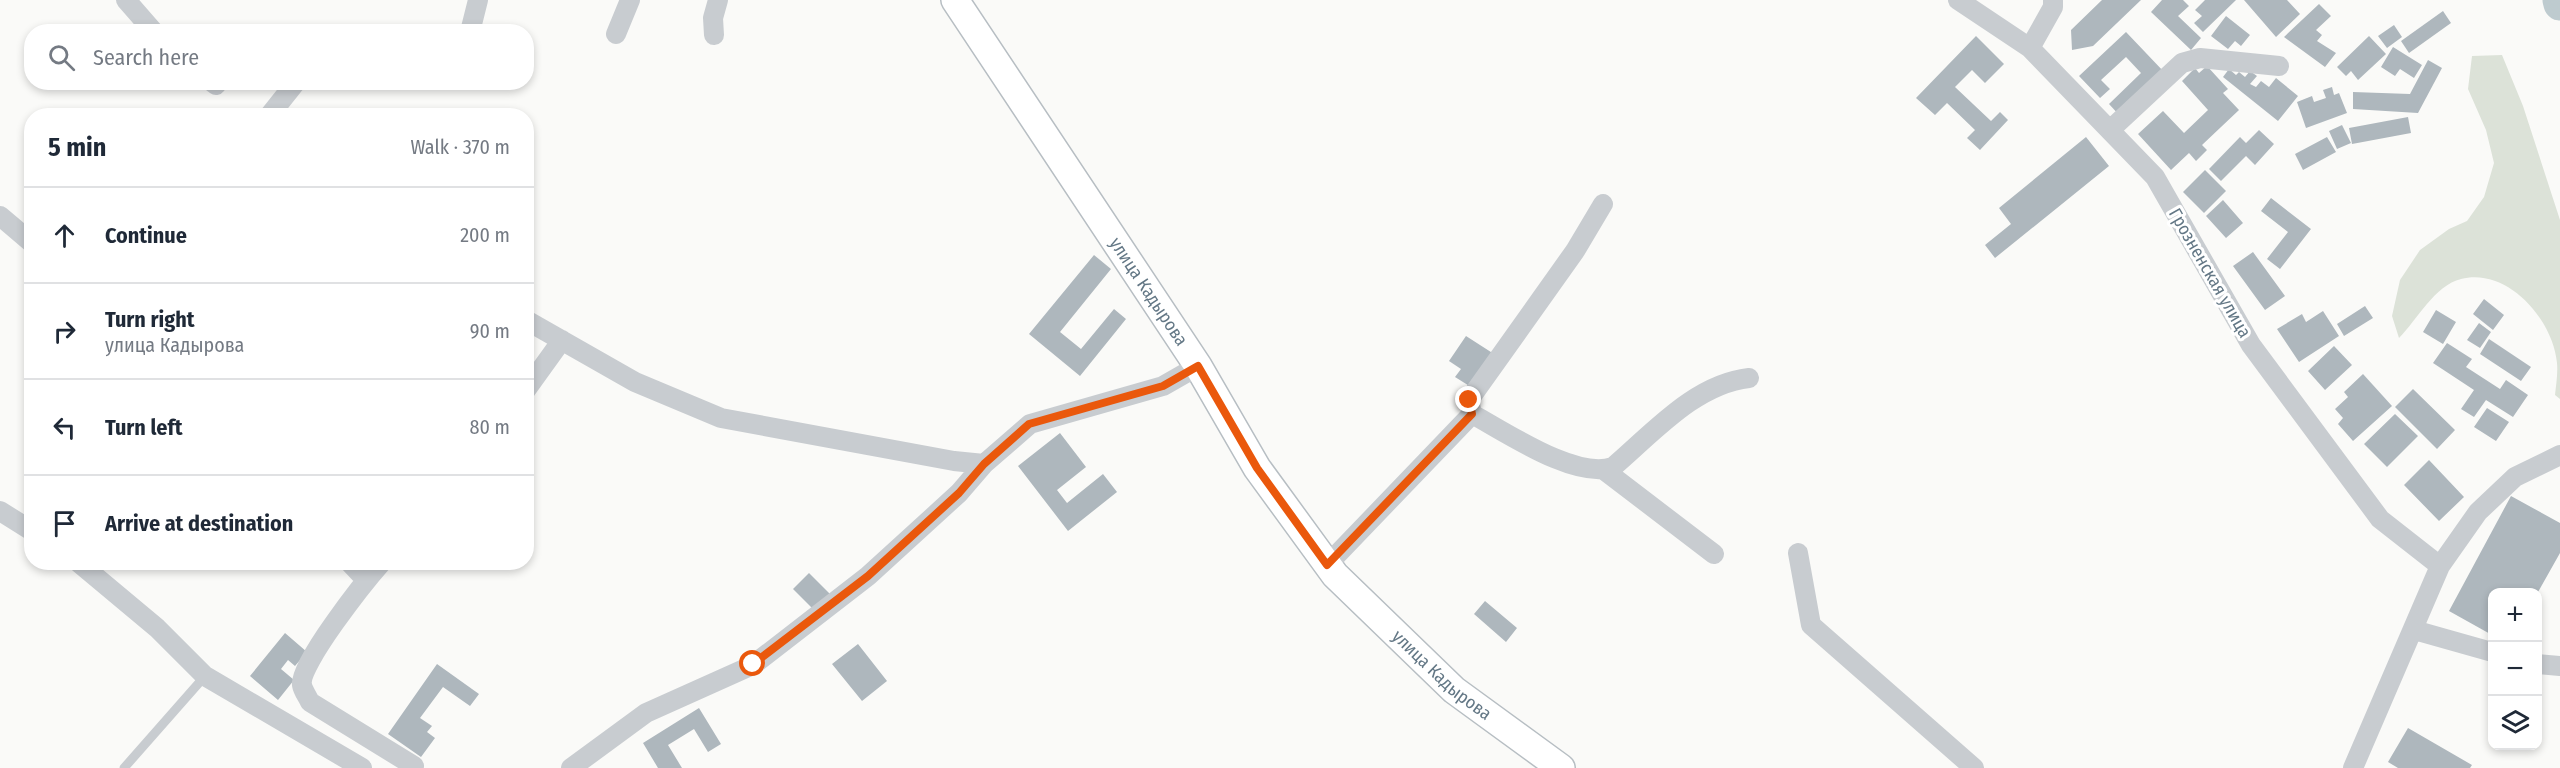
<!DOCTYPE html>
<html lang="en">
<head>
<meta charset="utf-8">
<style>
  :root { --surface:#fff; --page:#f6f6f7; --text:#1f2937; --muted:#747a83; --line:#e0e1e3 }
  body { margin:0; font-family:"Fira Sans Condensed",sans-serif; background:var(--page); color:var(--text) }
  .controls { position:absolute; right:18px; bottom:18px; display:grid; overflow:hidden; border-radius:12px; box-shadow:0 3px 9px #0003 }
  .controls button { width:54px; height:54px; display:grid; place-items:center; padding:0; border:0; border-bottom:2px solid var(--line); background:var(--surface); color:var(--text); font:30px sans-serif }
  .stop { position:absolute; width:18px; height:18px; margin:-14px; border:4px solid #ea580c; border-radius:50%; background:#fff }
  .stop.end { background:#ea580c; border-color:#fff; box-shadow:0 2px 6px #0008 }
  .list { margin:0; padding:0; list-style:none }
  h2 { display:flex; justify-content:space-between; align-items:center; height:78px; margin:0; padding:0 24px; font-size:26px }
  h2 small { font-size:20px; font-weight:400; color:var(--muted) }
  .list li { display:grid; grid-template-columns:39px 1fr auto; gap:18px; align-items:center; box-sizing:border-box; height:96px; padding:0 24px; border-top:2px solid var(--line) }
  .list b { display:block; font-size:22px; white-space:nowrap }
  .list p { margin:0; font-size:20px; white-space:nowrap; color:var(--muted) }
  .list em { font-size:20px; font-style:normal; color:var(--muted) }
  .icon { flex:none; width:33px; height:33px; fill:none; stroke:currentColor; stroke-width:2; stroke-linecap:round; stroke-linejoin:round }
  .map { position:relative; flex:none; width:2560px; height:768px; overflow:hidden }
  .search { position:absolute; background:var(--surface); box-shadow:0 3px 9px #0003; left:24px; top:24px; width:510px; height:66px; display:flex; align-items:center; gap:15px; box-sizing:border-box; padding:0 21px; border-radius:24px; color:var(--muted); font-size:22px }
  .panel { position:absolute; background:var(--surface); box-shadow:0 3px 9px #0003; left:24px; top:108px; width:510px; height:462px; border-radius:24px }
  .map>svg:first-child { display:block }
  .green { fill:#dce2d8 }
  .lines { fill:none; stroke-linecap:round; stroke-linejoin:round }
  .river { stroke:#becbcf; stroke-width:33 }
  .building { fill:#aeb7bd }
  .secondary-casing { stroke:#b7bec3; stroke-width:30 }
  .lane { stroke:#c8ccd0; stroke-width:9 }
  .street { stroke:#c8ccd0; stroke-width:20 }
  .secondary { stroke:#fff; stroke-width:27 }
  .route { stroke:#ea580c; stroke-width:8 }
  .labels { text-anchor:middle; stroke-width:6; stroke-linejoin:round; paint-order:stroke }
  .street-label { font-size:18px; fill:#637785; stroke:#fff }
</style>
</head>
<body>
<div class="map">
<svg width="2560" height="768" viewBox="0 0 2560 768">
  <rect width="100%" height="100%" fill="#fafaf8"/>
  <path class="green" d="M2502 55 2523 106 2560 220V399L2555 395C2556 385 2558 374 2557 363 2553 320 2508 267 2461 279 2435 285 2417 320 2399 338L2392 316 2400 280 2420 250 2449 229 2467 221 2484 197 2494 163 2486 130 2468 89 2472 56Z"/>
  <g class="lines">
    <path class="river" d="M2559 0 2560 4"/>
  </g>
  <path class="building" d="M2102 0H2141L2093 46 2072 50 2071 30Z
    M2162 0H2183L2189 6 2178 16 2201 38 2191 50 2151 12Z
    M2205 0H2236L2203 32 2194 23 2202 16 2195 10Z
    M2244 0H2287L2300 14 2276 37Z
    M2319 4 2331 16 2316 30 2322 35 2317 41 2336 53 2325 67 2284 37Z
    M2443 11 2451 23 2409 53 2401 41Z
    M2226 16 2250 35 2241 46 2235 41 2228 49 2211 36Z
    M2394 25 2402 37 2387 48 2378 36Z
    M2126 32 2165 73 2120 116 2109 104 2141 73 2126 57 2101 80 2110 89 2100 98 2079 76Z
    M1976 36 2004 64 1985 83 1972 70 1955 87 1991 121 2000 112 2008 120 1980 150 1967 138 1975 130 1947 103 1935 115 1916 98Z
    M2369 36 2386 54 2358 80 2351 71 2346 76 2337 67Z
    M2393 47 2422 65 2414 78 2400 69 2395 76 2381 67Z
    M2428 60 2442 68 2418 113 2353 109V92L2410 94Z
    M2207 66 2228 89 2223 93 2239 110 2202 145 2207 150 2196 161 2189 153 2171 170 2138 134 2163 111 2184 133 2208 110 2182 81 2195 68 2199 73Z
    M2229 69 2236 75 2239 72 2245 77 2250 71 2257 76 2250 84 2256 87 2261 81 2269 87 2276 78 2298 96 2278 121 2223 77Z
    M2332 87 2334 95 2339 93 2347 113 2306 128 2297 102 2312 96 2314 102 2326 98 2323 90Z
    M305 108 315 116H299Z
    M2408 117 2411 133 2352 144 2349 128Z
    M2342 125 2351 143 2337 149 2329 131Z
    M2259 130 2274 144 2255 165 2246 156 2221 181 2209 169 2240 137 2246 143Z
    M2086 137 2109 166 1995 258 1985 245 2011 224 1999 208Z
    M2327 137 2336 152 2303 170 2295 154Z
    M2205 170 2226 191 2204 213 2183 192Z
    M2271 198 2311 229 2280 269 2267 259 2288 232 2261 211Z
    M2223 200 2243 223 2226 238 2206 216Z
    M2253 252 2285 296 2265 310 2233 266Z
    M1094 255 1111 269 1060 332 1081 349 1114 309 1126 319 1080 376 1029 334Z
    M2484 299 2504 315 2493 330 2473 314Z
    M2365 306 2373 318 2344 336 2337 324Z
    M2436 310 2456 322 2443 344 2423 332Z
    M2323 311 2339 336 2299 362 2277 329 2302 314 2306 322Z
    M2479 323 2491 332 2480 348 2467 340Z
    M1466 336 1494 354 1471 387 1455 377 1461 369 1449 361Z
    M2489 339 2531 367 2521 381 2480 354Z
    M2447 343 2472 359 2466 367 2500 389 2506 380 2528 395 2513 417 2486 400 2474 417 2461 409 2474 390 2433 363Z
    M2334 346 2352 365 2325 390 2308 371Z
    M2363 374 2392 406 2353 441 2338 424 2343 418 2335 409 2348 397 2344 392Z
    M2413 389 2455 430 2437 449 2395 407Z
    M2487 408 2509 422 2496 441 2474 427Z
    M2395 414 2418 436 2387 467 2364 444Z
    M1060 433 1086 467 1057 490 1067 503 1103 474 1117 492 1068 531 1018 466Z
    M2429 460 2464 497 2439 521 2404 485Z
    M2511 496 2560 523V553L2538 592H2492V635L2449 611Z
    M809 573 831 595 815 611 793 589Z
    M1485 601 1517 628 1506 642 1474 614Z
    M285 633 307 652 295 666 288 660 281 669 294 680 278 700 250 676Z
    M858 644 887 681 862 701 832 664Z
    M437 664 479 694 470 706 443 687 420 718 432 726 427 732 435 738 421 757 388 734Z
    M699 708 721 744 708 752 694 729 668 745 682 768H658L643 743Z
    M2408 728 2472 765 2470 768H2398L2388 762Z"/>
  <g class="lines">
    <defs>
      <g id="secondary">
        <path id="s1" d="M955 0 1198 366 1257 468 1335 575 1454 690 1561 768"/>
      </g>
    </defs>
    <use href="#secondary" class="secondary-casing"/>
    <path class="lane" d="M124 768 205 676"/>
    <path class="street" d="M126 0 154 32
      M1958 0 2030 48 2155 177 2251 345 2380 519 2440 566
      M470 32 478 0
      M616 34 630 0
      M714 35 713 18 718 0
      M2030 48 2053 7V0
      M212 82 216 85 218 82
      M269 116 296 82
      M2110 130 2182 63 2200 58 2279 66
      M0 216 32 243
      M526 320 635 382 721 418 954 461 984 464 1030 424 1163 386 1198 366
      M526 390 562 340
      M1472 414C1507 433 1576 480 1613 467 1653 433 1695 384 1749 378
      M1472 414 1469 400 1575 251 1603 204
      M1604 470 1714 554
      M0 511 32 531
      M1798 553 1811 625 1974 768
      M78 562 157 628 205 676 362 768
      M349 562 366 580
      M382 562C366 580 298 665 302 685 303 691 308 697 310 702L414 766
      M1327 565 1472 414
      M2414 630 2492 652
      M2538 664 2560 666
      M571 768 646 713 753 665 868 576 959 493 984 464
      M2353 768 2440 566 2478 512 2515 477 2560 455"/>
    <use href="#secondary" class="secondary"/>
  </g>
  <g class="lines">
    <path class="route" d="M753 664 868 576 959 493 984 464 1029 424 1163 386 1198 366 1257 468 1327 565 1472 414 1469 400"/>
  </g>
  <g class="labels">
    <g class="street-label">
      <text transform="translate(2210 273) rotate(60)" y="6">Грозненская улица</text>
      <text dy="6" stroke="none"><textPath href="#s1" startOffset="350">улица Кадырова</textPath></text>
      <text dy="6" stroke="none"><textPath href="#s1" startOffset="836">улица Кадырова</textPath></text>
    </g>
  </g>
</svg>
<div class="controls">
<button>+</button>
<button>−</button>
<button><svg class="icon" aria-label="layers" viewBox="0 0 24 24"><path d="M12 4l9 5-9 5-9-5zM3 14l9 5 9-5"/></svg></button>
</div>
<div class="stop" style="left:753px;top:664px"></div>
<div class="stop end" style="left:1469px;top:400px"></div>
<div class="search"><svg class="icon" aria-label="search" viewBox="0 0 24 24"><circle cx="10" cy="10" r="6"/><path d="M15 15l6 6"/></svg>Search here</div>
<section class="panel">
<h2>5 min<small>Walk · 370 m</small></h2>
<ul class="list">
<li><svg class="icon" aria-label="ahead" viewBox="0 0 24 24"><path d="M12 20V5M6 11l6-6 6 6"/></svg><div><b>Continue</b></div><em>200 m</em></li>
<li><svg class="icon" aria-label="right" viewBox="0 0 24 24"><path d="M7 20v-9h11M14 6l5 5-5 5"/></svg><div><b>Turn right</b><p>улица Кадырова</p></div><em>90 m</em></li>
<li><svg class="icon" aria-label="left" viewBox="0 0 24 24"><path d="M17 20v-9H6M10 6l-5 5 5 5"/></svg><div><b>Turn left</b></div><em>80 m</em></li>
<li><svg class="icon" aria-label="arrive" viewBox="0 0 24 24"><path d="M6 21V4h12l-3 4 3 4H6"/></svg><div><b>Arrive at destination</b></div></li>
</ul>
</section>
</div>
</body>
</html>
